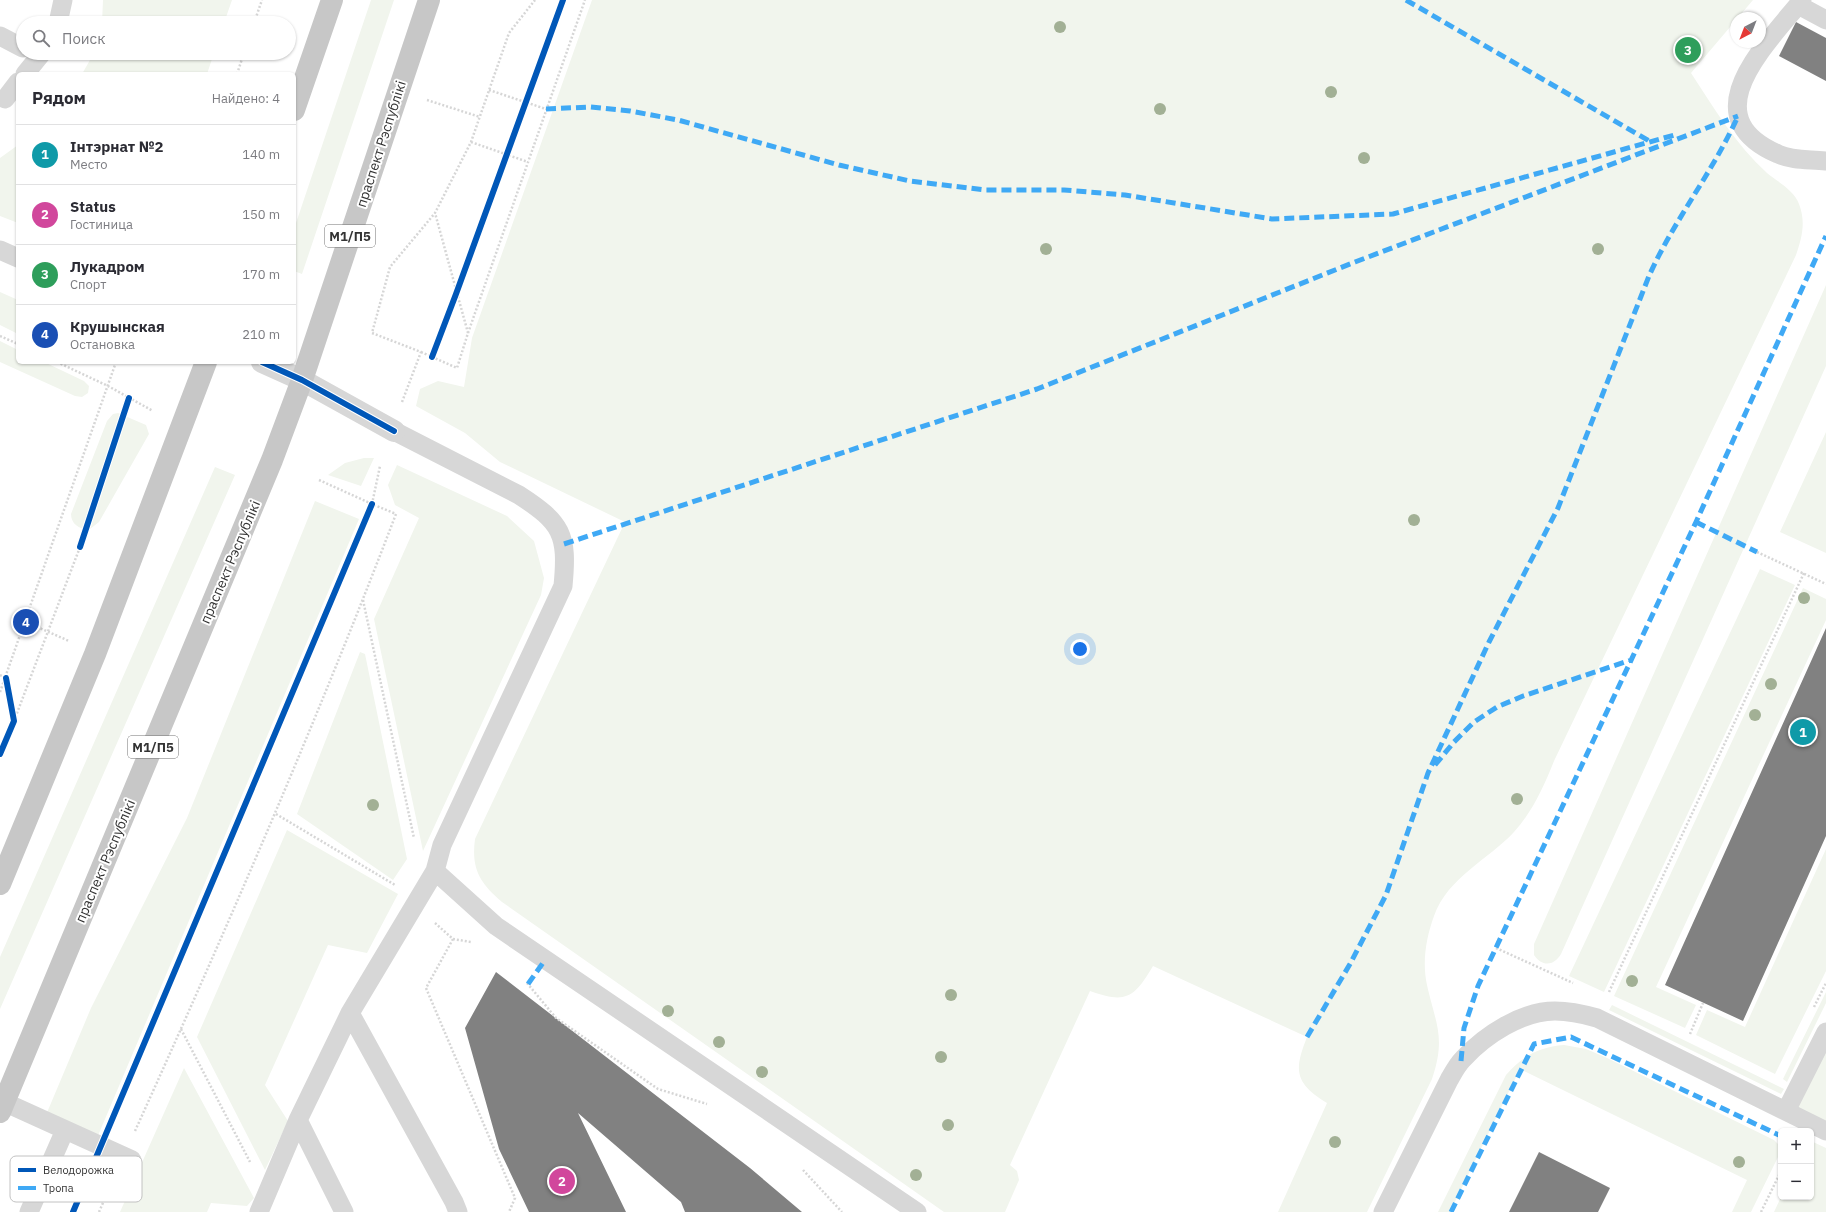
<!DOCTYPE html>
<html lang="ru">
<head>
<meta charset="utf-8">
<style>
  :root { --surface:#fff; --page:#f2f2f3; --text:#2b2b33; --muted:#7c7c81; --line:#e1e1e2; --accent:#2563eb }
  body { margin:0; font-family:"IBM Plex Sans",sans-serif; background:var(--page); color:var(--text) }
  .controls { position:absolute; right:12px; bottom:12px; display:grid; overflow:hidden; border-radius:6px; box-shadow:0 1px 3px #0004 }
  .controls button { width:36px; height:36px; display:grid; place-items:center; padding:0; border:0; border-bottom:1px solid var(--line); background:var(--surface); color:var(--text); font:20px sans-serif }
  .compass { position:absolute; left:1730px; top:12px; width:36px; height:36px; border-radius:50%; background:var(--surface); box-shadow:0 1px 3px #0004; rotate:222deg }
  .you { position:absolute; left:1080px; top:649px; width:14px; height:14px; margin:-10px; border:3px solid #fff; border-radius:50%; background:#1a73e8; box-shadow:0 0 0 6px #1a73e833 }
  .badge { display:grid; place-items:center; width:26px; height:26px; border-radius:50%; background:var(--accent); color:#fff; font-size:13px; font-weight:700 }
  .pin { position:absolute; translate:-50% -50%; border:2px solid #fff; box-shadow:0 1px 4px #0006 }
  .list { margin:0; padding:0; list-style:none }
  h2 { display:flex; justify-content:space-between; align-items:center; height:52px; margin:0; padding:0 16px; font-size:17px }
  h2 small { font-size:13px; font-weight:400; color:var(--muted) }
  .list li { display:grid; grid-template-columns:26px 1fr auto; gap:12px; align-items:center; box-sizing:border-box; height:60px; padding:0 16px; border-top:1px solid var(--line) }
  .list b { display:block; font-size:15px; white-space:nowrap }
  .list p { margin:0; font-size:13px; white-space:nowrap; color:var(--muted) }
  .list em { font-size:13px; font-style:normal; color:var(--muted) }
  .icon { flex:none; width:22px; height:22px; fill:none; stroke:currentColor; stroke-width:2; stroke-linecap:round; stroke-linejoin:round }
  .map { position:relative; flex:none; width:1826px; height:1212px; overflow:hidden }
  .search { position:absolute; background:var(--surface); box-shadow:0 1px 3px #0004; left:16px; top:16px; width:280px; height:44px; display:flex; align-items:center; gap:10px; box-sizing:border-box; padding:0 14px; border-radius:22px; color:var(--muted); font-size:15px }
  .panel { position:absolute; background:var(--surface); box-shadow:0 1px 3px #0004; left:16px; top:72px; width:280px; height:292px; border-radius:6px }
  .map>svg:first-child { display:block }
  .green { fill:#f1f5ed }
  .building { fill:#818181 }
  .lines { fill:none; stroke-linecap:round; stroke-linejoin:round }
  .path { stroke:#d6d6d6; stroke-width:2.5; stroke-dasharray:2 2; stroke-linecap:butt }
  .service { stroke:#d7d7d7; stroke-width:19 }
  .minor { stroke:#d7d7d7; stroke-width:22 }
  .trunk { stroke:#c7c7c7; stroke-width:22 }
  .quiet { stroke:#3fa9f5; stroke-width:5; stroke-dasharray:10 5; stroke-linecap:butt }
  .cycleway-casing { stroke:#fff; stroke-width:8 }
  .cycleway { stroke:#0057b8; stroke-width:6 }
  .tree { fill:#a2b095 }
  .labels { text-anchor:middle; stroke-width:4; stroke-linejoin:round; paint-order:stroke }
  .shield { fill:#fff; stroke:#707070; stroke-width:1 }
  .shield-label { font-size:13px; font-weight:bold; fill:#333 }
  .street-label { font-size:14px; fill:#333; stroke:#fff }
  .key { fill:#fff; stroke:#c2c2c2; stroke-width:1 }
  .key-label { font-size:11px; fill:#333 }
</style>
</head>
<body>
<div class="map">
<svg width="1826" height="1212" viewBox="0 0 1826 1212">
  <rect width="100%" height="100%" fill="#fff"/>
  <path class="green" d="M103 0H232L224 23H102Z
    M371 0H394L302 274 294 271V229Z
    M592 0H1753L1691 73C1714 108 1736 145 1767 173 1778 182 1794 190 1799 204 1806 222 1802 238 1796 255L1554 761C1544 786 1533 811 1514 832 1488 860 1448 877 1434 916 1426 938 1422 962 1427 985 1436 1025 1446 1037 1432 1079L1367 1212H1278L1327 1103C1294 1083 1294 1070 1307 1037L1153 966C1134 998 1126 1004 1090 991L1010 1165 1017 1171 1019 1180 1005 1212H944L502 902C480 883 471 869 475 839L625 522 500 462 465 433 416 406 420 389 438 381 464 387 472 338Z
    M94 53H214L207 74H82Z
    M18 145V223L0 216V158Z
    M1826 285V366L1561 954C1554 966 1542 967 1534 955V944Z
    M0 292 18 300V334L0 325Z
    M0 341 18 350V362H44L84 381 89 386 88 393 82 397 75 396 0 362Z
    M118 413 146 425 149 434 99 522 90 529C81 530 71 525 71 514L107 421 113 414Z
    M1826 432V553L1780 532Z
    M364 458H374L361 486 328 475 345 463Z
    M397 465 507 516 534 541 544 578 541 595 423 851 374 619 419 518 395 505 388 485Z
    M215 467 235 475 0 1009V957Z
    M315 501 359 519 97 1138 46 1115 91 1008 187 818Z
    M1760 569 1795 585 1604 992 1569 976Z
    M1803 588 1826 599V620L1656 987 1696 1005 1685 1028 1614 996Z
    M360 652 365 654 407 859 393 880 297 814Z
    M287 830 398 894 367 953 328 945 265 1085 288 1121 265 1170 197 1037Z
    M1826 849V971L1775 1074 1696 1035 1707 1010 1745 1027Z
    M1826 992V1003L1787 1082 1783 1079Z
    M1612 1005 1784 1089 1781 1094 1609 1010Z
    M1564 1045 1586 1049 1605 1057 1774 1140 1779 1145V1155L1751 1212H1732L1747 1180 1520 1069 1450 1212H1438L1506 1075C1522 1056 1539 1047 1564 1045Z
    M1826 1049V1124L1796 1109Z
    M184 1068 254 1198 247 1206 211 1203 207 1212H120Z
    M1811 1141 1826 1148V1212H1774L1781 1197H1811Z"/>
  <path class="building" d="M1796 22 1826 38V81L1779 56Z
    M1826 628V836L1743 1021 1665 985Z
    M496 972 750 1168 802 1212H685L681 1202 578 1113 626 1212H529L499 1149 465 1028Z
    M1539 1152 1610 1188 1598 1212H1509Z"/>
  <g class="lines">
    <path class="path" d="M254 23 262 0
      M237 74 244 53
      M489 90 546 109
      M427 100 480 117
      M471 142 528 162
      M468 333 585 0
      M0 336 18 344
      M421 352 457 368 468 333 435 213
      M57 362 108 386 153 411
      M402 402 421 352 372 333 390 267 435 213 471 142 509 33 535 0
      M319 480 372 504
      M1757 552 1826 584
      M363 600 414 838
      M26 622 69 641
      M0 675 6 678
      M0 692 116 362
      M14 721 80 547
      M276 814 395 885
      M435 923 453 939 471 942
      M453 939 426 988 515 1198 509 1212
      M1496 948 1573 983
      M527 983 556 1018 658 1089 707 1104
      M1609 992 1804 573
      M1814 1007 1826 983
      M181 1029 250 1162
      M1690 1034 1703 1003
      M135 1131C227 928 316 723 396 514L372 504 380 466
      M803 1170 842 1212
      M99 1212 112 1182
      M1761 1212 1781 1171"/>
    <path class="service" d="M1802 0C1767 44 1690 116 1778 154 1793 161 1810 159 1826 161
      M1798 5 1826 20
      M58 23 63 0
      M0 36 23 48
      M25 74 42 53
      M5 99 18 82
      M0 250 18 258
      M394 431 519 495C562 523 568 534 563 586L442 845 435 871 496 926 917 1212
      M350 1013 454 1202 458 1212
      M4 1102 132 1160
      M1786 1111 1826 1032
      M298 1120 344 1212
      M29 1212 65 1130
      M259 1212 298 1120 350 1013 435 871
      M1383 1212 1449 1080C1453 1073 1457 1065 1463 1059 1485 1035 1522 1011 1555 1011 1570 1011 1583 1014 1597 1018L1826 1131"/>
    <path class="minor" d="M262 362 302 380 394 431"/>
    <path class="trunk" d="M294 110 332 0
      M0 884 95 654 206 362
      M0 1112 272 460 302 380 429 0"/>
    <path class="quiet" d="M1406 0 1651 142
      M546 109 590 107 630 111 678 120 839 165 910 181 986 190H1064L1125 195 1272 219 1393 214 1678 134
      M1696 522 1757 552
      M564 544 1037 389 1355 262 1738 116
      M1435 765 1454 742 1474 722 1497 707 1523 696 1631 660
      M528 984 545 960
      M1307 1037 1350 964 1386 895 1428 773 1489 642 1558 508 1649 276C1674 220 1713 172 1738 116
      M1461 1061 1464 1028 1478 986 1696 522 1826 236
      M1451 1212 1534 1044 1571 1037 1781 1136"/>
    <defs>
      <path id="cycleway" d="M432 357 456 294 563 0
        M262 362 302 380 394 431
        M80 547 129 398
        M0 754 14 721 6 678
        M73 1212 372 504"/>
    </defs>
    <use href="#cycleway" class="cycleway-casing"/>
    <use href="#cycleway" class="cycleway"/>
  </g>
  <g class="tree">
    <circle cx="1060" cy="27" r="6"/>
    <circle cx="1331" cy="92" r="6"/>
    <circle cx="1160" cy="109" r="6"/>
    <circle cx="1364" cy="158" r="6"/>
    <circle cx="1046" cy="249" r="6"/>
    <circle cx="1598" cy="249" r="6"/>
    <circle cx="1414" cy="520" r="6"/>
    <circle cx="1804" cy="598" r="6"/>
    <circle cx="1771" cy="684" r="6"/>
    <circle cx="1755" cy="715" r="6"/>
    <circle cx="1517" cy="799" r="6"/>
    <circle cx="373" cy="805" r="6"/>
    <circle cx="1632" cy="981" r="6"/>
    <circle cx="951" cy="995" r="6"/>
    <circle cx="668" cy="1011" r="6"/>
    <circle cx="719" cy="1042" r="6"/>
    <circle cx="941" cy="1057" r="6"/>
    <circle cx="762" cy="1072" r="6"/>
    <circle cx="948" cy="1125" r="6"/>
    <circle cx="1335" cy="1142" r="6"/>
    <circle cx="1739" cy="1162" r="6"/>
    <circle cx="916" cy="1175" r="6"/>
  </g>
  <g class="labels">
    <g class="shield">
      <rect x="325" y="225" width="50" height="22" rx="3"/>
      <rect x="128" y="736" width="50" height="22" rx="3"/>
    </g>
    <g class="shield-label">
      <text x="350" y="241">М1/П5</text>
      <text x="153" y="752">М1/П5</text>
    </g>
    <g class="street-label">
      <text transform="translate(381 144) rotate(-72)" y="5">праспект Рэспублікі</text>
      <text transform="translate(230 562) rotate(-67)" y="5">праспект Рэспублікі</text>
      <text transform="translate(105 861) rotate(-67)" y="5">праспект Рэспублікі</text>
    </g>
  </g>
  <rect x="10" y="1156" width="132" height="46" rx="6" class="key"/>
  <rect x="18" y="1168" width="18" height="4" fill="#0057b8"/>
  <rect x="18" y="1186" width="18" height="4" fill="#3fa9f5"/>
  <g class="key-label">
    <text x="43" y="1174">Велодорожка</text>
    <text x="43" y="1192">Тропа</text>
  </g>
</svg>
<div class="controls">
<button>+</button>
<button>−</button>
</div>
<svg class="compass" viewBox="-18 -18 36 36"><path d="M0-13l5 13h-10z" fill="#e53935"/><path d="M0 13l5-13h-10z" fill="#7c7c81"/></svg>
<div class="you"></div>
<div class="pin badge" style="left:1803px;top:732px;background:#0f9aa8">1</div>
<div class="pin badge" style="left:562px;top:1181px;background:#d1479c">2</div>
<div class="pin badge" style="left:1688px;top:50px;background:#2e9e5b">3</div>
<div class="pin badge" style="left:26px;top:622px;background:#1a4fb4">4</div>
<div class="search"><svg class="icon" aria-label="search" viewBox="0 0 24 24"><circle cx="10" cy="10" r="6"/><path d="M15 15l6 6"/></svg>Поиск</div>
<section class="panel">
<h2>Рядом<small>Найдено: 4</small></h2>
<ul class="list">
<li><span class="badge" style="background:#0f9aa8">1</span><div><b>Інтэрнат №2</b><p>Место</p></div><em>140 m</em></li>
<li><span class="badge" style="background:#d1479c">2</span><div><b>Status</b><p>Гостиница</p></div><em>150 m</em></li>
<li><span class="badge" style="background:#2e9e5b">3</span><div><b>Лукадром</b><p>Спорт</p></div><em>170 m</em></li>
<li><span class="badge" style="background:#1a4fb4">4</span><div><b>Крушынская</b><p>Остановка</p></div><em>210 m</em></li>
</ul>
</section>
</div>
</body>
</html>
